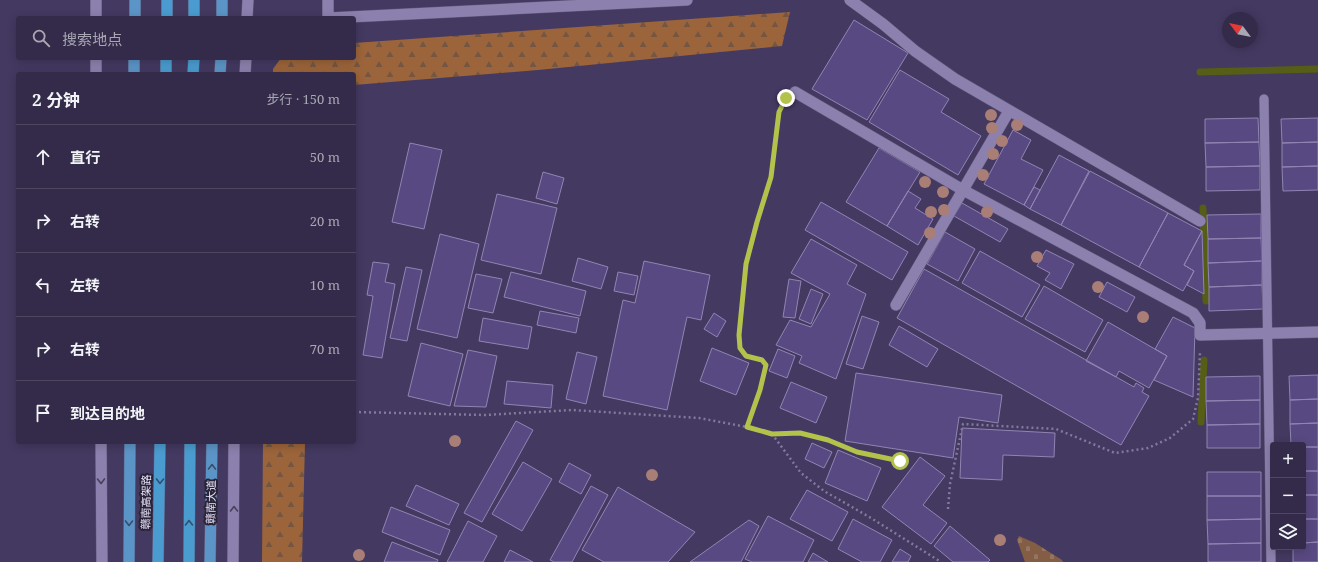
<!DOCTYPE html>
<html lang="zh">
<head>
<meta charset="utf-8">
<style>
  :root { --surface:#332b49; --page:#3b3350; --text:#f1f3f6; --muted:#a9a7b4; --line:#4e4761 }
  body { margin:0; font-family:"Noto Serif","Noto Sans SC",serif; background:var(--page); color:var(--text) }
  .controls { position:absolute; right:12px; bottom:12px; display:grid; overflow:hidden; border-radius:4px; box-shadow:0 2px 10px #0003 }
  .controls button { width:36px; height:36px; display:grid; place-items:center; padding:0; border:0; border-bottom:1px solid var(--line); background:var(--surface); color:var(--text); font:20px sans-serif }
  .compass { position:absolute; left:1222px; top:12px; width:36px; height:36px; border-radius:50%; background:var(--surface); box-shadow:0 2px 10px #0003; rotate:302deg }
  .stop { position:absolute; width:12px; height:12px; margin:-9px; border:3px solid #b3c24b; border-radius:50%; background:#fff }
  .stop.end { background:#b3c24b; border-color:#fff; box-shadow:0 1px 4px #0008 }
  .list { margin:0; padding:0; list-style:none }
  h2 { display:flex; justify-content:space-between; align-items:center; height:52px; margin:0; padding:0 16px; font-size:17px }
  h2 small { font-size:13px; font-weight:400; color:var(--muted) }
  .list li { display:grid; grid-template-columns:26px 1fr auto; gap:12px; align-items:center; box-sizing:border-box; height:64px; padding:0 16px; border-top:1px solid var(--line) }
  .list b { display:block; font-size:15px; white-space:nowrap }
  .list em { font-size:13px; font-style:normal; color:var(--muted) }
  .icon { flex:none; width:22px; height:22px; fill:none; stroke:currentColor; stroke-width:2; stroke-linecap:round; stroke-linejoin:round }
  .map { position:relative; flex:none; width:1318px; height:562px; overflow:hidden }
  .search { position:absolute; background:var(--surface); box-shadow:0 2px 10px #0003; left:16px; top:16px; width:340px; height:44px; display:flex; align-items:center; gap:10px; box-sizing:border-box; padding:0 14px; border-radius:4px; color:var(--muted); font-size:15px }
  .panel { position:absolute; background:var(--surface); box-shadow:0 2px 10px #0003; left:16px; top:72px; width:340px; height:372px; border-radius:4px }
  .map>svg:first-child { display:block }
  .forest { fill:url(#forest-firs) }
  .cemetery { fill:url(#cemetery-stones) }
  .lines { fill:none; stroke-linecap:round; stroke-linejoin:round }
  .stream { stroke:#555d16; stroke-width:7 }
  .building { fill:#594982; stroke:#9085b2 }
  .service-casing { stroke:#605678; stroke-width:10 }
  .minor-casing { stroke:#605678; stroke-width:12 }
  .tertiary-casing { stroke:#605678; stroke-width:12 }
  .primary-casing { stroke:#605678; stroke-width:12 }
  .trunk-casing { stroke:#605678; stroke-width:12 }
  .path { stroke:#82799c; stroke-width:2.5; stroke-dasharray:2 3; stroke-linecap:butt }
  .service { stroke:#8c81ae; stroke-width:9 }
  .minor { stroke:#8c81ae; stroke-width:11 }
  .tertiary { stroke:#8c81ae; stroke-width:11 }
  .primary { stroke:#5b95c7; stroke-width:11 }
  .trunk { stroke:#4a9cd0; stroke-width:11 }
  .tree { fill:#a87e77 }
  .oneway { stroke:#3a4c69 }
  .oneway2 { stroke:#47405b }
  .oneway3 { stroke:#354e6d }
  .route { stroke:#b3c24b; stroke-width:5 }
  .labels { text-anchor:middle; stroke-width:4; stroke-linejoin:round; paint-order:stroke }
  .street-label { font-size:11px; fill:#e7e2fb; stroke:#292437 }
</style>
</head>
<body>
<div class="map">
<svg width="1318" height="562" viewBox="0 0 1318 562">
  <defs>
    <pattern id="forest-firs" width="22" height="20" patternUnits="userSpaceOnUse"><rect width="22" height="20" fill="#9c643a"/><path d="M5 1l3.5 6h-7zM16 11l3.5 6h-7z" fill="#755642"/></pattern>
    <pattern id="cemetery-stones" width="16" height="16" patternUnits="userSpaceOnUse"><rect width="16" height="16" fill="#845e44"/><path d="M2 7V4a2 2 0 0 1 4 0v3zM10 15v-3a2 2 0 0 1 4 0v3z" fill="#957560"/></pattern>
  </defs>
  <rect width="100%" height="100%" fill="#443961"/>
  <path class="forest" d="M790 12 782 46 538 70 354 85V74H273V69L281 58H354V43Z
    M263 442H305L302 562H262Z"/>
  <path class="cemetery" d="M1019 536 1035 543 1062 560 1063 562H1025L1017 540Z"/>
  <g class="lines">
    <path class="stream" d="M1200 72 1318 69
      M1203 208 1206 301
      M1201 422 1204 360"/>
  </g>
  <path class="building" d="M854 20 908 53 867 120 812 89Z
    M900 70 949 99 941 112 981 136 958 175 869 122Z
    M1258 118 1259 142 1205 143V119Z
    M1318 118V142L1282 143 1281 119Z
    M1013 130 1031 140 1021 159 1043 170 1024 205 984 184Z
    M1259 142 1260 166 1206 167 1205 143Z
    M1318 142V166L1282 167V143Z
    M410 143 442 150 424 229 392 222Z
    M879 148 920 172 887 226 846 202Z
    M1059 155 1089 171 1061 225 1030 209Z
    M1260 166V190L1206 191V167Z
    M1318 166V190L1283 191 1282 167Z
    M1090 171 1168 213 1139 267 1061 225Z
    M543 172 564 178 557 204 536 198Z
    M1034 187 1040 190 1030 209 1024 205Z
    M908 191 921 199 915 208 933 219 918 245 887 226Z
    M497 194 557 208 541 274 481 260Z
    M821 202 908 252 892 280 805 230Z
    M962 203 1008 229 1000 242 954 216Z
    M1168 213 1202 231 1184 265 1194 271 1183 291 1139 267Z
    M1261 214V238L1208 239 1207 215Z
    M1202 231 1204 294 1187 285 1194 271 1184 265Z
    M945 232 975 249 958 281 927 264Z
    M440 234 479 244 457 338 417 329Z
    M1261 238 1262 261 1208 263V239Z
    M811 239 857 265 847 284 866 294 836 379 799 363 802 356 776 345 790 320 811 327 830 294 791 273Z
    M1046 250 1074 264 1061 289 1045 280 1050 273 1037 266Z
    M980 251 1040 285 1022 317 962 283Z
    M578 258 608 267 601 289 572 281Z
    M644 261 710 275 701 320 687 317 667 410 603 396 623 300 635 303Z
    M1262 261V285L1209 287 1208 263Z
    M373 262 389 264 385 282 395 284 382 358 363 355 373 296 367 295Z
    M406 267 422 270 407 341 390 338Z
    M924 269 1134 387 1136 383 1144 388 1142 392 1149 396 1121 445 897 318Z
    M511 272 586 291 580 316 504 297Z
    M618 272 638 276 634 295 614 291Z
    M476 274 502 279 493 313 468 308Z
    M789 279 801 281 795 318 783 317Z
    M1107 282 1135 297 1127 312 1099 297Z
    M1262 285 1263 309 1209 311V287Z
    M1044 286 1103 320 1085 352 1025 319Z
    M811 289 823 294 811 324 799 319Z
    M540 311 579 318 576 333 537 325Z
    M714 313 726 321 717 337 704 329Z
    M862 316 879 322 863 369 846 364Z
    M1173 317 1195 328 1193 397 1154 380 1167 356 1155 349Z
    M483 318 532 327 528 349 479 341Z
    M1108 322 1167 356 1149 388 1119 371 1116 377 1086 361Z
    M899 326 938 349 927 367 889 345Z
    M421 343 463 354 450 406 408 396Z
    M712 348 749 363 736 395 700 381Z
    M778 349 795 356 787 378 769 371Z
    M468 350 497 356 486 407 454 406Z
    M577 352 597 357 586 404 566 399Z
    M856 373 1002 395 998 423 959 417 953 458 845 441Z
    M1318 375V399L1290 400 1289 376Z
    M1260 376V400L1206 401V377Z
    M507 381 553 385 551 408 504 404Z
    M791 382 827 397 816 423 780 408Z
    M1318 399V423L1290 424V400Z
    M1260 400V424L1207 425 1206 401Z
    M516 421 533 430 482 522 464 513Z
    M1318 423V447H1303V445H1291L1290 424Z
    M1260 424V448H1207V425Z
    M962 428 1055 433 1054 457 1003 455 1002 480 960 478Z
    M812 443 832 452 824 468 805 459Z
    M1303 447H1318V471H1303Z
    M838 450 881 468 867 501 825 483Z
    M920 457 945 476 923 505 947 523 931 544 882 507Z
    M523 462 552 479 522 531 492 514Z
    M569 463 591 475 581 494 559 482Z
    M1303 471H1318V495H1303Z
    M1207 472H1261V496H1207Z
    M416 485 459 504 449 525 406 506Z
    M591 486 608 495 572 562H554L550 560Z
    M618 487 695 532 668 562H604L582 550Z
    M807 490 848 512 832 541 790 519Z
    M1303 495H1318V519H1303Z
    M1207 496H1261V519L1207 520Z
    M391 507 450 530 440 555 382 532Z
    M768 516 814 540 803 562H752L745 559Z
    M853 519 892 540 880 562H862L838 549Z
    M1261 519V543L1208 544 1207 520Z
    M1303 519H1318V542L1303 543Z
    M749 520 759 526 741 562H690Z
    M468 521 497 536 483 562H447Z
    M950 526 990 560 988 562H953L934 546Z
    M392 542 438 560 437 562H384Z
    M1318 542V562H1293V547H1303V543Z
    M1261 543V562H1208V544Z
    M900 549 911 556 908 562H892Z
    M510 550 533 562H504Z
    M813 553 828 562H808Z"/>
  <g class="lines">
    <defs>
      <path id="service" d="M1264 99 1271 562"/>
      <path id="minor" d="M850 0 883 24 915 51 955 79 1200 221
        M795 92 963 190 1193 313 1200 323V335L1318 332
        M896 305 1009 111"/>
      <path id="tertiary" d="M96 18V0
        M247 18 248 0
        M328 18V0
        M329 18 687 0
        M96 58V74
        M245 74 246 58
        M101 442 102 562
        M233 562 234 442"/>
      <path id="primary" d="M135 18V0
        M222 18V0
        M134 74V58
        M220 74 221 58
        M129 562 130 442
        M210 562 212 442"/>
      <path id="trunk" d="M167 18V0
        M194 18V0
        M166 74V58
        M193 74 194 58
        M158 562 160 442
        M189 562 190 442"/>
    </defs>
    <use href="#service" class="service-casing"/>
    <use href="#minor" class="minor-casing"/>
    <use href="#tertiary" class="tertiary-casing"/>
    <use href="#primary" class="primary-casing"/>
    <use href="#trunk" class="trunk-casing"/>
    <path class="path" d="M354 412 485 415 572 410 699 418 747 427 772 434 801 473 824 491 871 518 941 562
      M747 427 760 390 765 365 762 360 746 356 740 348 739 335 746 264 757 222 771 177 779 112 783 103
      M773 434 800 433 828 440 857 452 900 461
      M948 509 950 484 963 424 1056 429 1115 453 1148 448 1170 438 1193 419 1198 398 1200 352"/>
    <use href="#service" class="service"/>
    <use href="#minor" class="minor"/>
    <use href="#tertiary" class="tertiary"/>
    <use href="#primary" class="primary"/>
    <use href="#trunk" class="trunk"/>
  </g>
  <g class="tree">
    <circle cx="991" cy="115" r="6"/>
    <circle cx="1017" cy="125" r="6"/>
    <circle cx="992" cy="128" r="6"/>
    <circle cx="1002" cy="141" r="6"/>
    <circle cx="993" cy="154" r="6"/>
    <circle cx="983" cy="175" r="6"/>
    <circle cx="925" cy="182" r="6"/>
    <circle cx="943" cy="192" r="6"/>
    <circle cx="944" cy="210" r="6"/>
    <circle cx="931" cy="212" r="6"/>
    <circle cx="987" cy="212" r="6"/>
    <circle cx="930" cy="233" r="6"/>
    <circle cx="1037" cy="257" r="6"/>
    <circle cx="1098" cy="287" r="6"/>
    <circle cx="1143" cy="317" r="6"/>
    <circle cx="455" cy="441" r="6"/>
    <circle cx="652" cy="475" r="6"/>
    <circle cx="1000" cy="540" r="6"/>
    <circle cx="359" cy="555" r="6"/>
  </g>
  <defs><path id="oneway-chevron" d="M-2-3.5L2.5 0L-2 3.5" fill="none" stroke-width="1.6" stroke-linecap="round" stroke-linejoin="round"/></defs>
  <g class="oneway">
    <use href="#oneway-chevron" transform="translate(212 467) rotate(-89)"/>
    <use href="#oneway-chevron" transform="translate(129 523) rotate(91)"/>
  </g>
  <g class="oneway2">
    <use href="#oneway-chevron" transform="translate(101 481) rotate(89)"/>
    <use href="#oneway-chevron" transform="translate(234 509) rotate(-90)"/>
  </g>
  <g class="oneway3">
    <use href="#oneway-chevron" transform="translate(160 481) rotate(91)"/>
    <use href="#oneway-chevron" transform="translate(189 523) rotate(-90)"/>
  </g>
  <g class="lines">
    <path class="route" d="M786 98 779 112 771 177 757 222 746 264 739 335 740 348 746 356 762 360 766 365 760 390 747 427 772 434 800 433 828 440 857 452 900 461"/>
  </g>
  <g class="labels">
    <g class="street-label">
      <text transform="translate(146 502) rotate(-89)" y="4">赣南高架路</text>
      <text transform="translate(211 502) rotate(-89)" y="4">赣南大道</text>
    </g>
  </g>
</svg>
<div class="controls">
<button>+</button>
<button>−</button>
<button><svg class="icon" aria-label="layers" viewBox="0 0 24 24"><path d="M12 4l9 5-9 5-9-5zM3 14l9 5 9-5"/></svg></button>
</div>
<svg class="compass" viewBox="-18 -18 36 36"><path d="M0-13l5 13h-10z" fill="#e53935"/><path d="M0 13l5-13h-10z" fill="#a9a7b4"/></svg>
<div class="stop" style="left:900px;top:461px"></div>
<div class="stop end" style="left:786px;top:98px"></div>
<div class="search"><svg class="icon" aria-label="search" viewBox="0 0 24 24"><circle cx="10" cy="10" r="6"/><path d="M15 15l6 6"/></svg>搜索地点</div>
<section class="panel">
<h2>2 分钟<small>步行 · 150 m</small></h2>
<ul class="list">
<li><svg class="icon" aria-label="ahead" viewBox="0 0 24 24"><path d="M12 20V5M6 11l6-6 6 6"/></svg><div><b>直行</b></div><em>50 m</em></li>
<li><svg class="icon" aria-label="right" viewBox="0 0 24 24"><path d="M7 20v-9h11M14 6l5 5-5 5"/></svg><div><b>右转</b></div><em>20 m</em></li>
<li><svg class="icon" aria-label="left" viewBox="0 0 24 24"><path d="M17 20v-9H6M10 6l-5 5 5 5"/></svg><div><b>左转</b></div><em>10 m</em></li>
<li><svg class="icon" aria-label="right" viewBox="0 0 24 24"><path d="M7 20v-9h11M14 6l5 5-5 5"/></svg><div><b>右转</b></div><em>70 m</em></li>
<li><svg class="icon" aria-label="arrive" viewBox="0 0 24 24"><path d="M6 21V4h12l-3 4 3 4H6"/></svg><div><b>到达目的地</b></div></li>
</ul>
</section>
</div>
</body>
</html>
